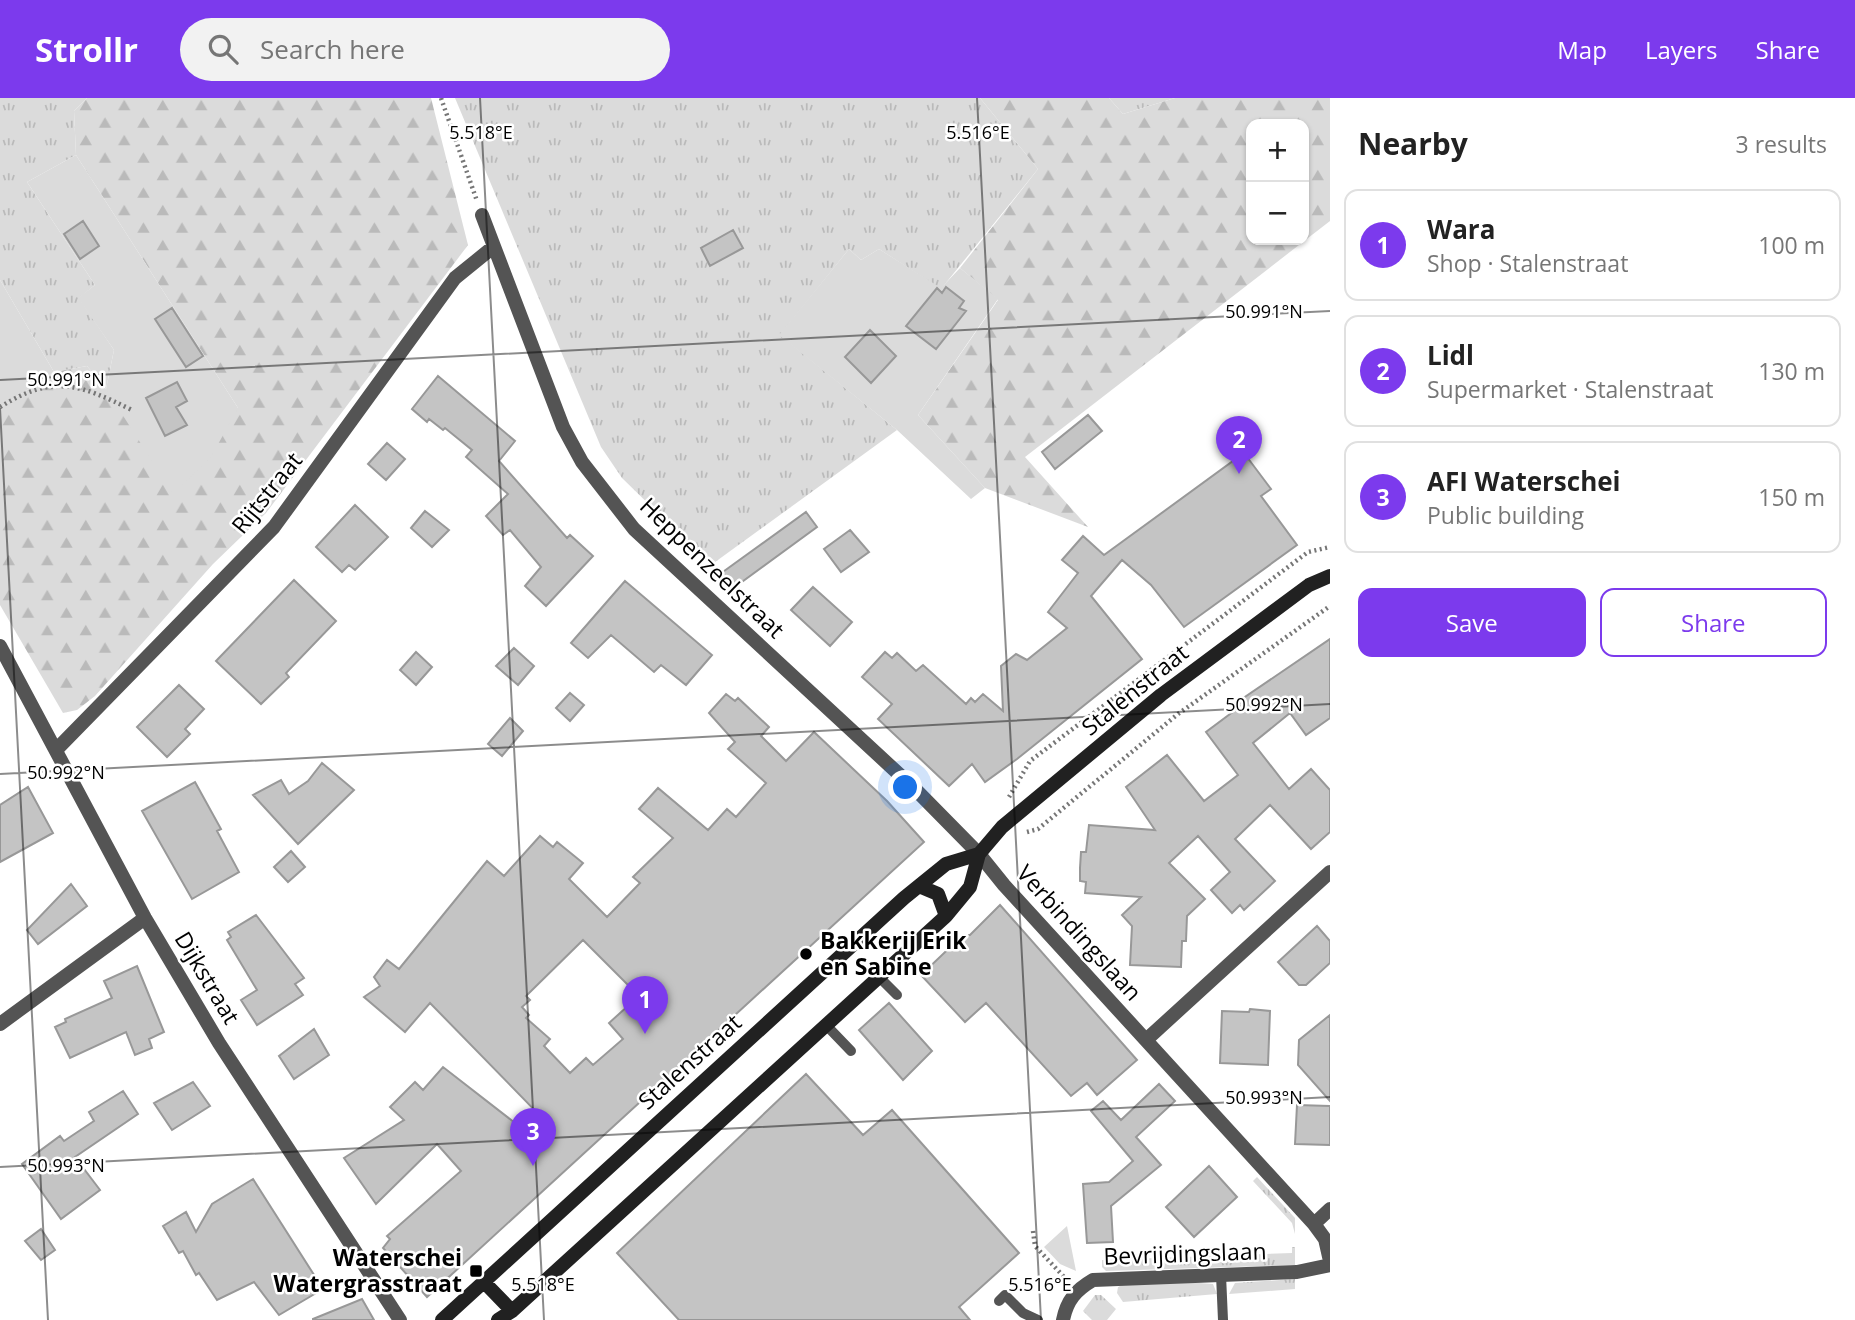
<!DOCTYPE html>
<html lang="en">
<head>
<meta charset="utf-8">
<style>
  :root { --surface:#fff; --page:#f2f2f2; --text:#222; --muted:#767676; --line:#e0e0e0; --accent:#7c3aed }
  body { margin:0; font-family:"Open Sans",sans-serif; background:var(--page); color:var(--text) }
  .controls { position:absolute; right:21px; top:21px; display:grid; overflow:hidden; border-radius:14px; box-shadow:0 2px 5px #0004 }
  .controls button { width:63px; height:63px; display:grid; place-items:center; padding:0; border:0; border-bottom:2px solid var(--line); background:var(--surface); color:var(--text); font:35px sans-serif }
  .you { position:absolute; left:906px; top:690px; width:24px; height:24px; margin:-18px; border:5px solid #fff; border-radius:50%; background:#1a73e8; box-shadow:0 0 0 10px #1a73e833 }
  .badge { display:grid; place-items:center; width:46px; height:46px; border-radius:50%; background:var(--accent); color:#fff; font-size:23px; font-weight:700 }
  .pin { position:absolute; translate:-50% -58px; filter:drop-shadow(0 2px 4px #0008) }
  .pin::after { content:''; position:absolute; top:37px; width:24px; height:21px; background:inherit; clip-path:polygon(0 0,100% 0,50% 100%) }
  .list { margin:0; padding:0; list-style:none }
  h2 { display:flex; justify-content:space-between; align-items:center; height:91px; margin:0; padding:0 28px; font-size:30px }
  h2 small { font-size:23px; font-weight:400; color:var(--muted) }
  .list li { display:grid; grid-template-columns:46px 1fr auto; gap:21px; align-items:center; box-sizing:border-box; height:112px; margin:0 14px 14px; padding:0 14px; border:2px solid var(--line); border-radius:14px }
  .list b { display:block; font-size:26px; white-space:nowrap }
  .list p { margin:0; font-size:23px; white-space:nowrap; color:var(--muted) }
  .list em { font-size:23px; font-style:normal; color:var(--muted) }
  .actions { display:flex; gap:14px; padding:21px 28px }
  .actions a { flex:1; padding:16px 0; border:2px solid var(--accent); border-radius:14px; text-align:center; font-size:24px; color:var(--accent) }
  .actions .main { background:var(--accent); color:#fff }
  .icon { flex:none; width:38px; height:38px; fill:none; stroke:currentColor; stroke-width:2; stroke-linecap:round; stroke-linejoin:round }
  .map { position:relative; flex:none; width:1330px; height:1222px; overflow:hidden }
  header { display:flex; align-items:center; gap:42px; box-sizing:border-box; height:98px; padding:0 35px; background:var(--accent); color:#fff }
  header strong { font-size:33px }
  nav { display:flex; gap:38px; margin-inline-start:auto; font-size:24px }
  .search { width:490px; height:63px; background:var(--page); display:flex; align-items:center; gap:18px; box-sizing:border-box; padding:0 24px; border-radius:38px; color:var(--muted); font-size:26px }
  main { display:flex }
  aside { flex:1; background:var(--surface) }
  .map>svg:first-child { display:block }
  .grass { fill:url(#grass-tufts) }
  .forest { fill:url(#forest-firs); fill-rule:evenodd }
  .garden { fill:#dbdbdb }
  .building { fill:#c4c4c4; stroke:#989898; stroke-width:2; fill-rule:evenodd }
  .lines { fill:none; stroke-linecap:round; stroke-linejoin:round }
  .path { stroke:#767676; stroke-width:4.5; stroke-dasharray:2 3.5; stroke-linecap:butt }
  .lane { stroke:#545454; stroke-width:10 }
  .street { stroke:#545454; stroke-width:14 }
  .secondary { stroke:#212121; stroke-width:14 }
  .ticks { fill:none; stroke:#000; stroke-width:2; stroke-opacity:0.45 }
  .poi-dot { fill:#000; stroke:#fff; stroke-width:2.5 }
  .labels { text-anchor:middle; stroke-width:5; stroke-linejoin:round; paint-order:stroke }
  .street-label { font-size:23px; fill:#000; stroke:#fff }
  .poi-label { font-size:23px; font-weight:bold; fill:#000; stroke:#fff; text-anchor:start }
  .ticks-label { font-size:18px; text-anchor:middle; fill:#000; stroke:#fff; stroke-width:5; stroke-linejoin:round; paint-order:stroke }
</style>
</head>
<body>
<header>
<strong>Strollr</strong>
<div class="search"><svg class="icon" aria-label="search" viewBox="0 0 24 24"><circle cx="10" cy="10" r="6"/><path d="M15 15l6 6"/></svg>Search here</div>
<nav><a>Map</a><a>Layers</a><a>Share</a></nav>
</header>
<main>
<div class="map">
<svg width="1330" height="1222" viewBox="0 0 1330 1222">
  <defs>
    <pattern id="grass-tufts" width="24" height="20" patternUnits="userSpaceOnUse" patternTransform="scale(1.75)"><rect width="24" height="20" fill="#dbdbdb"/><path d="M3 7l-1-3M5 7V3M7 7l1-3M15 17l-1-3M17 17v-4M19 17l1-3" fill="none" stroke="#bababa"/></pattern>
    <pattern id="forest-firs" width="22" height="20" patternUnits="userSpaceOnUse" patternTransform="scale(1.75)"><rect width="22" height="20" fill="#dbdbdb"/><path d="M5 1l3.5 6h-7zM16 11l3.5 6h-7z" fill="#bababa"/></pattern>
  </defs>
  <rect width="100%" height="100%" fill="#fff"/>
  <path class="grass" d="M0 0H87L74 13 76 57 27 84 95 187 79 200 114 252 106 291 87 268 54 274 0 182Z
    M455 0H980L1038 71 941 191 879 151 861 162 849 151 780 237 897 332 711 467 622 380 601 349Z
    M1109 0H1175L1123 16Z
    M1257 1079 1295 1120V1136L1292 1125 1253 1083Z
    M1292 1149H1295V1167L1106 1173 1102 1169V1162L1292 1155Z
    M1295 1181V1191L1229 1196 1235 1185Z
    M1186 1184 1213 1186 1217 1196 1123 1204 1117 1195 1118 1189 1124 1186Z
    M1095 1197H1101L1116 1211 1107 1222H1092L1083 1213Z"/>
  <path class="forest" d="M87 0H431L468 147 266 415 213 466 95 598 77 612 63 615 0 507V310L54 274 87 268 106 291 238 310 76 57 74 13Z
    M980 0H1109L1123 16 1175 0H1330V123L1025 359 1088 429 985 390 918 317 998 202 960 170 1038 71ZM1251 26H1304V142H1251Z"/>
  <path class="garden" d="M76 57 238 310 211 359 173 396 106 291 114 252 78 200 95 187 27 84Z
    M849 151 861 162 879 151 941 190 960 170 998 201 918 317 985 390 971 401 897 332 779 237Z
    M0 182 54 274 0 310Z
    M1067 1128 1076 1173 1060 1166 1044 1149Z"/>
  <path class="building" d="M83 123 99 148 80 161 64 136Z
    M733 132 743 150 710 168 701 150Z
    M946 189 964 203 959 210 966 213 936 251 906 228 937 190 942 195Z
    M172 210 203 258 186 269 155 221Z
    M870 232 896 258 871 285 845 259Z
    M438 278 515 343 499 363 567 440 570 437 593 458 546 508 525 488 541 469 510 432 503 437 486 418 508 396 466 359 472 352 445 330 443 332 429 321 427 324 412 311Z
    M177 284 187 303 176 309 187 327 165 338 146 300Z
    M1088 317 1102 333 1055 371 1042 354Z
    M387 345 405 361 386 382 368 366Z
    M1244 355 1271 391 1261 398 1297 447 1184 529 1151 487 1122 462 1091 498 1142 561 1017 661 985 684 972 666 949 688 878 621 892 606 862 579 885 554 892 560 897 555 916 573 923 567 966 606 971 600 975 604 983 596 1003 613 1001 568 1016 556 1027 562 1067 530 1048 514 1078 475 1062 462 1083 438 1104 457Z
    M355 407 388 439 355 472 349 467 342 474 316 449Z
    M425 413 449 432 432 449 411 430Z
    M806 414 817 429 735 489 720 476Z
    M850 432 869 454 841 474 824 451Z
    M294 482 336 523 286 575 289 579 261 606 216 563Z
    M625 483 712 557 686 587 661 567 654 574 611 537 588 560 571 545Z
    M813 489 852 524 830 548 791 512Z
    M1330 541V620L1306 637 1290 615 1253 645 1289 691 1311 671 1330 692V734L1311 751 1270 707 1235 741 1275 783 1244 812 1240 807 1232 815 1211 792 1230 774 1198 738 1169 765 1205 801 1187 818 1186 843H1182L1181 869 1130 867 1132 828 1122 817 1141 799 1085 795 1086 784 1080 783V770L1081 754H1086L1089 727 1155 732 1126 689 1167 657 1204 703 1238 677 1206 634 1242 607 1239 603Z
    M514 550 534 568 518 587 496 568Z
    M416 554 432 569 416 587 400 572Z
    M179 587 204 611 185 631 190 636 167 659 137 629Z
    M570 595 584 607 570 623 556 610Z
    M726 596 735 603 738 600 769 629 761 638 786 663 814 634 887 703 924 744 427 1199 383 1150 390 1141 387 1138 461 1073 437 1046 376 1106 344 1060 404 1022 390 1009 415 984 423 992 443 969 542 1046 554 1032 430 905 405 934 364 899 380 888 374 879 387 862 399 871 487 763 504 778 540 738 553 749 557 744 583 765 569 781 607 819 640 785 633 779 673 740 639 711 658 690 708 732 727 711 736 719 766 685 728 651 735 644 709 615ZM583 842 639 898 609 925 623 941 593 967 586 960 570 975 544 948 550 941 526 920 529 917 522 909 530 902 526 898Z
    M510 620 523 633 502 658 488 646Z
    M322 665 354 692 298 746 253 697 281 682 289 696 308 683Z
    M195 684 221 731 217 733 239 774 192 801 142 713Z
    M28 689 53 735 0 764V707Z
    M291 753 305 769 288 784 274 769Z
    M71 786 87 808 38 846 27 832Z
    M1000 807 1137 962 1097 997 1087 985 1071 998 986 905 965 924 921 877 963 837H970Z
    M256 817 304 880 295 886 303 897 257 927 241 902 257 892 227 842 231 839 228 834Z
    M1317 828 1330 843V865L1306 887H1299L1278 864Z
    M137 868 164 934 149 941 152 950 135 957 126 934 70 960 55 929 66 924 65 921 112 900 104 883Z
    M889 905 932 953 903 982 859 932Z
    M1250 911 1270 913 1268 967 1220 965 1222 913 1249 914Z
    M1330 917V1003L1298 967 1299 942Z
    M314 931 329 957 294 981 279 958Z
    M806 976 863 1037 892 1012 1019 1155 959 1209 970 1222H679L617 1155Z
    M193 984 210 1008 172 1032 154 1005Z
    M1159 986 1175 1003 1136 1039 1161 1067 1111 1108 1113 1144 1087 1145 1083 1086 1109 1084 1133 1063 1091 1013 1103 1003 1121 1022Z
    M123 993 138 1016 75 1059 100 1092 61 1121 22 1066 60 1038 64 1043 94 1023 89 1014Z
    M1297 1007 1330 1008V1047L1295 1046Z
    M1209 1068 1237 1099 1194 1139 1166 1109Z
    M253 1081 323 1191 279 1217 254 1184 217 1202 199 1175 196 1177 183 1153 179 1155 163 1128 186 1114 196 1134 212 1106Z
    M41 1131 55 1152 41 1162 25 1143Z
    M362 1201 374 1222H313V1221Z"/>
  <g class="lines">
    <path class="path" d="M441 0 477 103
      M0 309C53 276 79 286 132 312
      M1009 699 1030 663 1308 454 1330 449
      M1027 734 1038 731 1178 616 1330 508
      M1033 1133 1035 1148 1065 1180"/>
    <path class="lane" d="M879 879 897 897
      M826 927 851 953
      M1221 1177 1223 1222
      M999 1203 1005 1197 1023 1215 1038 1222"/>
    <path class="street" d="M482 117 563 329 582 364 634 431 915 691 979 756 1004 787 1314 1126 1325 1141 1330 1163
      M0 548 145 820 219 945 400 1222
      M57 651 274 429 455 180 492 150
      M0 926 145 820
      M1146 942 1330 774
      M1314 1126 1330 1111
      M1063 1222C1067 1202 1076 1192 1093 1182L1297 1174 1330 1167"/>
    <path class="secondary" d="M919 788 938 796 946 818
      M484 1184 512 1213
      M442 1222 904 800 946 766 979 756
      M498 1222 512 1213 946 818 970 789 979 756 1002 729 1161 597 1309 487 1330 478"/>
  </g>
  <path class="ticks" d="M480 0 544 1222M977 0 1041 1222M0 282 1330 213M0 310 48 1222M0 676 1330 606M0 1069 1330 999"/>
  <g class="poi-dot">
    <circle cx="806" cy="856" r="7"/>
    <rect x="469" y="1166" width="14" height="14" rx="3.5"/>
  </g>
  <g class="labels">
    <g class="street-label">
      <text transform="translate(267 395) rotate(-51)" y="8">Rijtstraat</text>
      <text transform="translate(712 470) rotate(44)" y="8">Heppenzeelstraat</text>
      <text transform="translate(1135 592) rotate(-39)" y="8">Stalenstraat</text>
      <text transform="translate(1079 835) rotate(48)" y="8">Verbindingslaan</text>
      <text transform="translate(207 880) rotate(59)" y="8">Dijkstraat</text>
      <text transform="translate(690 964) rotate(-42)" y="8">Stalenstraat</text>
      <text transform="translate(1185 1156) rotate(-2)" y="8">Bevrijdingslaan</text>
    </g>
    <g class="poi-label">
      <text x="820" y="851">Bakkerij Erik<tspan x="820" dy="26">en Sabine</tspan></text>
      <text x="462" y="1168" text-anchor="end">Waterschei<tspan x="462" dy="26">Watergrasstraat</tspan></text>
    </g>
  </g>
  <g class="ticks-label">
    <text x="481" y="41">5.518°E</text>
    <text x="978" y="41">5.516°E</text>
    <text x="1264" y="220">50.991°N</text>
    <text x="66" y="288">50.991°N</text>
    <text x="1264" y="613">50.992°N</text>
    <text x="66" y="681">50.992°N</text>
    <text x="1264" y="1006">50.993°N</text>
    <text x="66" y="1074">50.993°N</text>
    <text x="543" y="1193">5.518°E</text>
    <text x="1040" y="1193">5.516°E</text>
  </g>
</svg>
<div class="controls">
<button>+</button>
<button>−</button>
</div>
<div class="you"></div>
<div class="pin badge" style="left:645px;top:936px">1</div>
<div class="pin badge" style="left:1239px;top:376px">2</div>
<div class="pin badge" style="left:533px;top:1068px">3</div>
</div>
<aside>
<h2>Nearby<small>3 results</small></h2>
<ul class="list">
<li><span class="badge">1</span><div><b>Wara</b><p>Shop · Stalenstraat</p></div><em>100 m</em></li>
<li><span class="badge">2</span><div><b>Lidl</b><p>Supermarket · Stalenstraat</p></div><em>130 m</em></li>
<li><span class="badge">3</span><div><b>AFI Waterschei</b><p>Public building</p></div><em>150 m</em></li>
</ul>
<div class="actions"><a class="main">Save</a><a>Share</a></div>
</aside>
</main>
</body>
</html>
